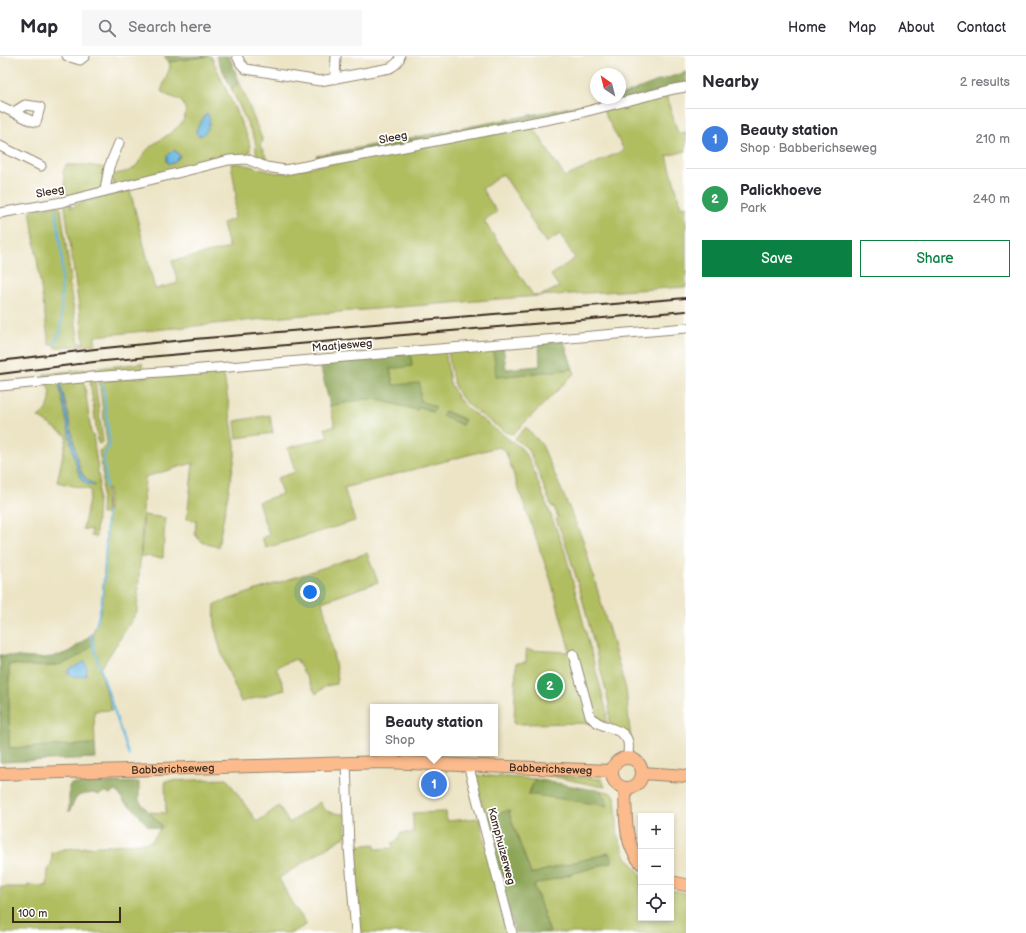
<!DOCTYPE html>
<html lang="en">
<head>
<meta charset="utf-8">
<style>
  :root { --surface:#fff; --page:#f7f7f7; --text:#2b2b33; --muted:#7c7c81; --line:#e1e1e2; --accent:#0b8043 }
  body { margin:0; font-family:"Balsamiq Sans",sans-serif; background:var(--page); color:var(--text) }
  .controls { position:absolute; right:12px; bottom:12px; display:grid; overflow:hidden; border-radius:0px; box-shadow:0 2px 6px #0003 }
  .controls button { width:36px; height:36px; display:grid; place-items:center; padding:0; border:0; border-bottom:1px solid var(--line); background:var(--surface); color:var(--text); font:20px sans-serif }
  .compass { position:absolute; left:590px; top:12px; width:36px; height:36px; border-radius:50%; background:var(--surface); box-shadow:0 2px 6px #0003; rotate:325deg }
  .scale { position:absolute; left:12px; bottom:10px; width:109px; box-sizing:border-box; padding-left:4px; border:2px solid #3b2a1e; border-top:0; font-size:11px; line-height:14px; white-space:nowrap; color:#3b2a1e; -webkit-text-stroke:3px #fff; paint-order:stroke }
  .you { position:absolute; left:310px; top:536px; width:14px; height:14px; margin:-10px; border:3px solid #fff; border-radius:50%; background:#1a73e8; box-shadow:0 0 0 6px #1a73e833 }
  .badge { display:grid; place-items:center; width:26px; height:26px; border-radius:50%; background:var(--accent); color:#fff; font-size:13px; font-weight:700 }
  .pin { position:absolute; translate:-50% -50%; border:2px solid #fff; box-shadow:0 1px 4px #0006 }
  .popup { position:absolute; left:370px; top:648px; width:128px; height:52px; box-sizing:border-box; display:grid; place-content:center; border-radius:0px; background:var(--surface); filter:drop-shadow(0 1px 3px #0005); font-size:13px; white-space:nowrap; color:var(--muted) }
  .popup b { font-size:15px; color:var(--text) }
  .popup::after { content:''; position:absolute; left:50%; top:100%; margin-left:-8px; border:8px solid transparent; border-top-color:var(--surface) }
  .list { margin:0; padding:0; list-style:none }
  h2 { display:flex; justify-content:space-between; align-items:center; height:52px; margin:0; padding:0 16px; font-size:17px }
  h2 small { font-size:13px; font-weight:400; color:var(--muted) }
  .list li { display:grid; grid-template-columns:26px 1fr auto; gap:12px; align-items:center; box-sizing:border-box; height:60px; padding:0 16px; border-top:1px solid var(--line) }
  .list b { display:block; font-size:15px; white-space:nowrap }
  .list p { margin:0; font-size:13px; white-space:nowrap; color:var(--muted) }
  .list em { font-size:13px; font-style:normal; color:var(--muted) }
  .actions { display:flex; gap:8px; padding:12px 16px }
  .actions a { flex:1; padding:9px 0; border:1px solid var(--accent); border-radius:0px; text-align:center; font-size:14px; color:var(--accent) }
  .actions .main { background:var(--accent); color:#fff }
  .icon { flex:none; width:22px; height:22px; fill:none; stroke:currentColor; stroke-width:2; stroke-linecap:round; stroke-linejoin:round }
  .map { position:relative; flex:none; width:686px; height:877px; overflow:hidden }
  header { display:flex; align-items:center; gap:24px; box-sizing:border-box; height:56px; padding:0 20px; background:var(--surface); border-bottom:1px solid var(--line) }
  header strong { font-size:19px }
  nav { display:flex; gap:22px; margin-inline-start:auto; font-size:14px }
  .search { width:280px; height:36px; background:var(--page); display:flex; align-items:center; gap:10px; box-sizing:border-box; padding:0 14px; border-radius:0px; color:var(--muted); font-size:15px }
  main { display:flex }
  aside { flex:1; background:var(--surface) }
  .map>svg:first-child { display:block }
  .green { fill:#b1be61; stroke:#767440; fill-rule:evenodd }
  .forest { fill:#8ca557; stroke:#64683a }
  .water { fill:#67b7e2; stroke:#517080 }
  .lines { fill:none; stroke-linecap:round; stroke-linejoin:round }
  .stream { stroke:#67b7e2; stroke-width:2 }
  .minor-casing { stroke:#948772; stroke-width:11 }
  .major-casing { stroke:#948772; stroke-width:14 }
  .minor { stroke:#fff; stroke-width:9 }
  .major { stroke:#fbbb8c; stroke-width:12 }
  .rail { stroke:#3b2a1e; stroke-width:2 }
  .labels { text-anchor:middle; stroke-width:3.5; stroke-linejoin:round; paint-order:stroke }
  .street-label { font-size:11px; fill:#3b2a1e; stroke:#fff }
</style>
</head>
<body>
<header>
<strong>Map</strong>
<div class="search"><svg class="icon" aria-label="search" viewBox="0 0 24 24"><circle cx="10" cy="10" r="6"/><path d="M15 15l6 6"/></svg>Search here</div>
<nav><a>Home</a><a>Map</a><a>About</a><a>Contact</a></nav>
</header>
<main>
<div class="map">
<svg width="686" height="877" viewBox="0 0 686 877">
  <rect width="100%" height="100%" fill="#fff"/>
  <filter id="ink" filterUnits="userSpaceOnUse"><feTurbulence type="fractalNoise" baseFrequency=".025" numOctaves="2"/><feDisplacementMap in="SourceGraphic" scale="8" xChannelSelector="R" yChannelSelector="G"/><feConvolveMatrix kernelMatrix="1 2 1 2 8 2 1 2 1" color-interpolation-filters="sRGB"/></filter>
  <filter id="wash" filterUnits="userSpaceOnUse"><feTurbulence type="fractalNoise" baseFrequency=".012" numOctaves="4" result="noise"/><feDisplacementMap in="SourceGraphic" scale="16" xChannelSelector="R" yChannelSelector="G"/><feGaussianBlur stdDeviation="0.9" result="paint"/><feColorMatrix in="noise" values="0 0 0 0 0 0 0 0 0 0 0 0 0 0 0 0 0 1.4 0 .05"/><feComposite in="paint" operator="in"/></filter>
  <g filter="url(#wash)">
    <rect width="100%" height="100%" fill="#ece4c5"/>
    <path class="green" d="M211 0 248 82 250 90V96L247 99 114 130 112 119C118 117 128 116 133 113 140 107 143 97 150 91 160 82 190 70 185 52 182 40 168 43 161 35L170 11 169 6ZM172 95H176L180 100 178 103 173 108 167 106V100Z
      M239 25 263 85 260 89 271 110 257 104 255 84 231 32 234 31Z
      M666 39 678 77 686 76V95L667 100 681 151 686 150V231L538 240 314 258 95 280V288L55 292 54 288 49 289 30 153 59 150 61 153 71 225H69L79 287H84L65 152V149L70 146 71 152 78 148 130 134 155 233 178 227 172 205 229 192 223 167 234 163 236 137 231 107C248 107 263 116 280 117L532 69 565 121 624 94 603 55ZM503 118 530 159 529 161 546 187 560 178 575 202 551 219 559 231 544 238 538 240 533 239 484 165 497 156 482 133Z
      M66 109H88L106 112 105 124 100 134 69 142 66 136 63 116Z
      M493 290 497 321 573 313 575 317 513 378 505 376C490 364 462 349 455 331 451 319 450 306 448 294Z
      M445 294 450 327 457 341 468 353 521 392 529 403 565 496 607 657 606 667 514 668 516 607 526 606V594L570 596 551 525 505 394 498 391 344 432 355 465 266 492 262 482 269 479 258 446 282 438 277 422 295 416 288 392 328 381 325 372 335 371 330 350 364 343H375L417 354 418 350 433 356 436 351 420 345 393 329 390 313 411 297ZM445 355 464 363 462 369 443 360Z
      M142 307 143 314 89 319 88 314 83 315V319L45 323 44 318Z
      M218 314 224 320 235 388V401L218 491C207 488 201 488 195 478L196 465 187 463 193 407 145 421 137 556 100 614 112 654 94 655 95 688 9 692V608C35 610 54 615 78 600 84 597 88 592 92 588L93 577 101 555 102 546 109 434 106 432 107 434 106 458H101L103 419 99 395 105 391 107 387 99 325Z
      M90 323 95 325 103 385 100 388 98 387Z
      M84 324 91 377 93 379 99 423 96 481 91 480 92 474 83 473 91 434 57 426 67 380 38 361C50 353 54 340 46 327ZM59 330C61 334 64 339 65 344 72 366 70 419 94 428 91 428 86 428 83 425 74 417 65 346 59 330Z
      M270 359 273 377 237 382 235 365Z
      M526 371 542 389 583 484 626 633 631 685 609 669C612 649 604 628 599 609 587 560 575 510 556 463L558 461 554 451H552L531 399 526 391 515 383Z
      M144 459 165 462 163 502 141 500Z
      M367 497 378 526 322 546 327 565 338 623 336 628 326 630 316 638 296 603 276 611 285 634 241 646C229 614 211 583 215 548Z
      M543 718 602 723 605 731 597 730Z
      M475 719 535 723 528 739 602 736 600 734 609 736 615 740 618 781 626 801 641 818V862H671V834L686 837V877H550L534 829 612 806V802L609 797 531 818 509 757V755L485 762Z
      M227 723 257 766 279 750 289 767 320 746C324 758 334 757 345 758L346 780 279 822 291 846 307 868 292 877H0V831H28V829L47 830 48 812 51 810 52 797 64 793 151 786 162 770 149 756 166 757 165 725Z
      M446 756 447 765 479 762 509 877H358L351 790 375 788V793L393 792 392 787 399 783 400 777H413V757Z"/>
    <path class="forest" d="M164 0H208L169 6Z
      M216 0H229L239 25 234 32H231Z
      M686 16V30L629 43 317 107 316 100 557 54 613 42H620V40L658 25Z
      M564 285 573 313 496 321 493 290H503L506 313 540 310 539 287Z
      M411 297 412 310 390 313 393 329 420 327V345L436 351 433 356 419 350 417 354 375 343H364L330 350 319 304Z
      M445 355 465 364 462 369 442 360Z
      M93 577V588C88 592 84 597 78 600 53 616 36 609 9 608V692L95 688 96 702 0 706V599C25 601 51 607 73 593 80 588 86 582 93 577Z
      M535 723 588 733 600 734 605 742 608 750 535 739H528Z
      M139 726V745L162 770 160 773 152 771 147 769 134 753 125 747 117 735 109 738 105 736 99 739 93 737 80 739 76 742 69 756V730L71 728Z
      M509 754V757L531 818 609 797 612 802V806L534 829 550 877H515L485 762Z"/>
    <path class="water" d="M206 58H208C212 65 208 79 199 80L196 77V74Z
      M172 95H176L180 100 175 106 170 108 167 106V100Z
      M59 329H61L78 406 82 419 89 426 94 428V430C91 429 86 428 83 425 75 418 64 346 59 329Z
      M83 606H85L87 612 86 619C82 622 72 621 68 617L67 615Z"/>
    <g class="lines">
      <path class="stream" d="M55 288 56 284 61 275 62 202 56 155
        M58 318V319
        M103 329 110 389 105 397 104 401 106 431
        M96 569C107 534 105 494 107 457
        M92 578 91 580 93 589 129 700"/>
    </g>
  </g>
  <g filter="url(#ink)">
    <g class="lines">
      <defs>
        <path id="minor" d="M67 0 80 4 85 0
          M237 0 241 8 246 13 320 25 390 12C395 9 399 7 400 0
          M335 23 336 0
          M0 50 32 65 36 66 40 51 25 49 14 56
          M0 90 41 110
          M105 134 109 111 119 87
          M0 157 62 146 229 104 247 103 266 111 285 114 576 58 674 33 686 31
          M0 330 92 321 229 311 686 272
          M573 598 590 660C600 674 624 670 628 686 629 690 628 696 628 701
          M346 706 349 791 356 877
          M468 708 512 877"/>
        <g id="major">
          <circle cx="627" cy="717" r="15"/>
          <path d="M642 717 686 720"/>
          <path id="s1" d="M0 718 384 706 611 715"/>
          <path d="M625 732C626 757 623 787 641 807"/>
          <path d="M671 826 686 829"/>
        </g>
      </defs>
      <use href="#minor" class="minor-casing"/>
      <use href="#major" class="major-casing"/>
      <use href="#minor" class="minor"/>
      <use href="#major" class="major"/>
      <path class="rail" d="M0 305 95 293 194 283 686 242
        M0 318 94 306 170 299 686 255"/>
    </g>
  </g>
  <g class="labels">
    <g class="street-label">
      <text transform="translate(393 81) rotate(-11)" y="4">Sleeg</text>
      <text transform="translate(50 135) rotate(-11)" y="4">Sleeg</text>
      <text transform="translate(342 289) rotate(-5)" y="4">Maatjesweg</text>
      <text dy="4" stroke="none"><textPath href="#s1" startOffset="173">Babberichseweg</textPath></text>
      <text dy="4" stroke="none"><textPath href="#s1" startOffset="551">Babberichseweg</textPath></text>
      <text transform="translate(502 790) rotate(75)" y="4">Kamphuizerweg</text>
    </g>
  </g>
</svg>
<div class="controls">
<button>+</button>
<button>−</button>
<button><svg class="icon" aria-label="locate" viewBox="0 0 24 24"><circle cx="12" cy="12" r="6"/><path d="M12 2v4M12 18v4M2 12h4M18 12h4"/></svg></button>
</div>
<svg class="compass" viewBox="-18 -18 36 36"><path d="M0-13l5 13h-10z" fill="#e53935"/><path d="M0 13l5-13h-10z" fill="#7c7c81"/></svg>
<div class="scale">100 m</div>
<div class="you"></div>
<div class="pin badge" style="left:434px;top:728px;background:#3f7fe0">1</div>
<div class="popup"><b>Beauty station</b>Shop</div>
<div class="pin badge" style="left:550px;top:630px;background:#2e9e5b">2</div>
</div>
<aside>
<h2>Nearby<small>2 results</small></h2>
<ul class="list">
<li><span class="badge" style="background:#3f7fe0">1</span><div><b>Beauty station</b><p>Shop · Babberichseweg</p></div><em>210 m</em></li>
<li><span class="badge" style="background:#2e9e5b">2</span><div><b>Palickhoeve</b><p>Park</p></div><em>240 m</em></li>
</ul>
<div class="actions"><a class="main">Save</a><a>Share</a></div>
</aside>
</main>
</body>
</html>
